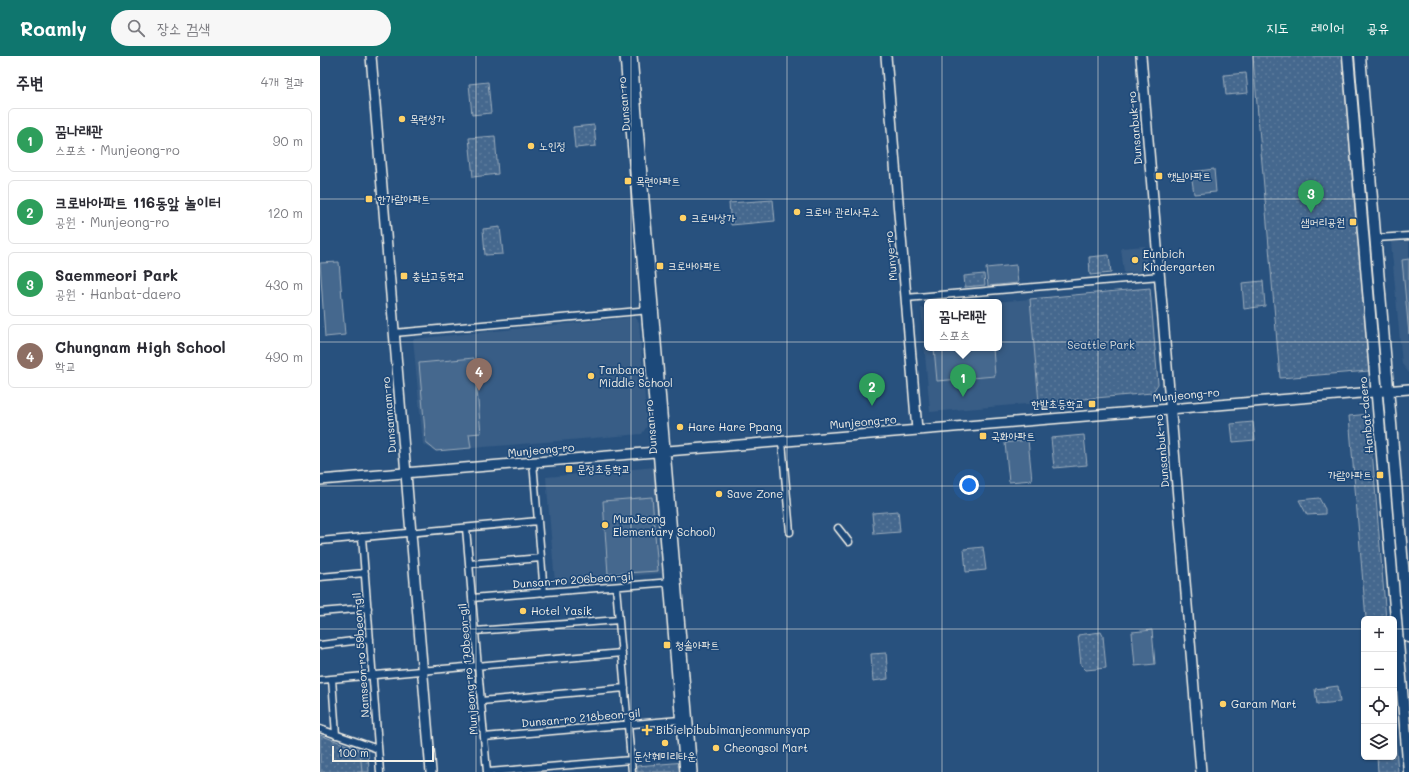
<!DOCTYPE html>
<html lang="ko">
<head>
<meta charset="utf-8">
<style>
  :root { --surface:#fff; --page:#f7f7f7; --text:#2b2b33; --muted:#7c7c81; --line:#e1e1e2; --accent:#0f766e }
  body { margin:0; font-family:Mali,"Poor Story",sans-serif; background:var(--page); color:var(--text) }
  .controls { position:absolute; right:12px; bottom:12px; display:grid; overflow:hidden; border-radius:6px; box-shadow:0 1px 3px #0004 }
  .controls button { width:36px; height:36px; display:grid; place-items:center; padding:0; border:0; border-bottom:1px solid var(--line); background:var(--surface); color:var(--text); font:20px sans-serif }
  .scale { position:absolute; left:12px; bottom:10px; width:102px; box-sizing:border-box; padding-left:4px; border:2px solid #f4f1e8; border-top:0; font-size:11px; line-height:14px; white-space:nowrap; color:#f4f1e8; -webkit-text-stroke:3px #1f4a7a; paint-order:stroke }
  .you { position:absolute; left:649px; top:429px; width:14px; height:14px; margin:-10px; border:3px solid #fff; border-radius:50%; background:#1a73e8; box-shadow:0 0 0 6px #1a73e833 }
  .badge { display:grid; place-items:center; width:26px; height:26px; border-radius:50%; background:var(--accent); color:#fff; font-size:13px; font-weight:700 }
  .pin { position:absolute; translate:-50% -33px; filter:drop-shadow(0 1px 2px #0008) }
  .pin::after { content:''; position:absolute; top:21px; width:14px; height:12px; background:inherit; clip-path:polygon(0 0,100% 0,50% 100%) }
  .popup { position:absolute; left:604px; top:243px; width:78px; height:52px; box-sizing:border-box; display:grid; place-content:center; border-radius:6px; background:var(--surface); filter:drop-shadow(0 1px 3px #0005); font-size:13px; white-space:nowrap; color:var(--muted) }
  .popup b { font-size:15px; color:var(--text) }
  .popup::after { content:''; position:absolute; left:50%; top:100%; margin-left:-8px; border:8px solid transparent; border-top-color:var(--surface) }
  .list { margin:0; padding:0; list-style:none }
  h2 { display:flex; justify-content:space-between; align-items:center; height:52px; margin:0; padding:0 16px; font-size:17px }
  h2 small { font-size:13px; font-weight:400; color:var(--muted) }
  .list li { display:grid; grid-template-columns:26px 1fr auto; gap:12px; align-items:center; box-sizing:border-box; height:64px; margin:0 8px 8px; padding:0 8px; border:1px solid var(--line); border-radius:6px }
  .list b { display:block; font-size:15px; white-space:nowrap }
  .list p { margin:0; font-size:13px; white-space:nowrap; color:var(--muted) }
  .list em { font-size:13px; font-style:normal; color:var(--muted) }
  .icon { flex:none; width:22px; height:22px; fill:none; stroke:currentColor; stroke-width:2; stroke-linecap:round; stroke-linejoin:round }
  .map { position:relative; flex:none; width:1089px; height:716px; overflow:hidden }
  header { display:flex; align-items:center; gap:24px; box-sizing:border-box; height:56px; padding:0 20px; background:var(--accent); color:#fff }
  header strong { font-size:19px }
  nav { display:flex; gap:22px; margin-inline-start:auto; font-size:14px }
  .search { width:280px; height:36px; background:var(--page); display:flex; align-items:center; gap:10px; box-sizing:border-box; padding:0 14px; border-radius:22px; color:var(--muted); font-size:15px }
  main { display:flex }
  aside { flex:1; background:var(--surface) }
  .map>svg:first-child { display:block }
  .built { fill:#375d86 }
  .green { fill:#45688e; stroke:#9cacbb }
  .forest { fill:url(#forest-firs); stroke:#9cacbb }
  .park { fill:url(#park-dots); stroke:#9cacbb }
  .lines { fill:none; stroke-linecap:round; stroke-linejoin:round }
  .street-casing { stroke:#f4f1e8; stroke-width:9 }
  .secondary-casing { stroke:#f4f1e8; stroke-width:12 }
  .primary-casing { stroke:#f4f1e8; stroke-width:13 }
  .street { stroke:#1f4a7a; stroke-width:6 }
  .secondary { stroke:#1f4a7a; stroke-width:9 }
  .primary { stroke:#1f4a7a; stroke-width:10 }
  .grid { fill:none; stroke:#f4f1e8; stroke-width:1; stroke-opacity:0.55 }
  .poi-dot { fill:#ffd166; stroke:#1f4a7a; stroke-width:1.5 }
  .labels { text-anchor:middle; stroke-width:3.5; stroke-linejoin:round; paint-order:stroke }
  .street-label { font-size:11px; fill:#f4f1e8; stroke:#1f4a7a }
  .poi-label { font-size:11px; fill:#f4f1e8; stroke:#1f4a7a; text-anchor:start }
  .park-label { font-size:11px; fill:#dadcda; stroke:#1f4a7a }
</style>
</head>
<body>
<header>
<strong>Roamly</strong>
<div class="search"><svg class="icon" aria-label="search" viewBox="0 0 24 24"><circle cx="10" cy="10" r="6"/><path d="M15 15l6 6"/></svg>장소 검색</div>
<nav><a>지도</a><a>레이어</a><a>공유</a></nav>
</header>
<main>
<aside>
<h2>주변<small>4개 결과</small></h2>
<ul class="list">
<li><span class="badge" style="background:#2e9e5b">1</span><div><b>꿈나래관</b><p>스포츠 · Munjeong-ro</p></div><em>90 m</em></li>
<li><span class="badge" style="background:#2e9e5b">2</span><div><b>크로바아파트 116동앞 놀이터</b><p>공원 · Munjeong-ro</p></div><em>120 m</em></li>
<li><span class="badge" style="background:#2e9e5b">3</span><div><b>Saemmeori Park</b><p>공원 · Hanbat-daero</p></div><em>430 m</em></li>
<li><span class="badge" style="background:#8d6e63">4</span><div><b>Chungnam High School</b><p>학교</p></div><em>490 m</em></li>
</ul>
</aside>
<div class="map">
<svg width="1089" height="716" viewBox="0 0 1089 716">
  <defs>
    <pattern id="forest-firs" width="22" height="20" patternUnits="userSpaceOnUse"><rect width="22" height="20" fill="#45688e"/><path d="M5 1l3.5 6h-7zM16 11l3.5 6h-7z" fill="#607e9e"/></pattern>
    <pattern id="park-dots" width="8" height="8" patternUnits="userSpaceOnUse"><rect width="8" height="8" fill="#45688e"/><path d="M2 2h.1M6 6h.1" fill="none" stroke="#607e9e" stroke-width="1.8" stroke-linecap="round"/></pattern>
  </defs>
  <rect width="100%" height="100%" fill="#28517e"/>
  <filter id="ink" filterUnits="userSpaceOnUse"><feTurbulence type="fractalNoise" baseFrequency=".025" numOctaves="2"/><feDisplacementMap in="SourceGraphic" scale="8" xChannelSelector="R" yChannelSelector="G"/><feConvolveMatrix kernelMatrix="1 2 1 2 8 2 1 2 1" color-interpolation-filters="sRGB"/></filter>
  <g filter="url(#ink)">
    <path class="built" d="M1089 185V317L1082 308 1071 186Z
      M825 190 828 215 804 217 801 192Z
      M710 243 719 347 610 356 601 252H607V292H679V246H675Z
      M315 261 319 266 327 370 322 378 116 395 103 388 93 283Z
      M335 411 345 517 235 527 226 421Z"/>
    <path class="green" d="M894 113 896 136 874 138 871 116Z
      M1089 203V278L1082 204Z
      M19 206 25 279 5 281 0 207Z
      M696 209 698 227 668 230 666 212Z
      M614 292H673L675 320 617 325Z
      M154 302 161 377 149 378 151 392 116 395 106 387 99 307Z
      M708 384 712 424 689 426 685 387Z
      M332 441 338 515 288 518 283 445Z
      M832 574 835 608 815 610 812 576Z"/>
    <path class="forest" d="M27 684 48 694 49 716H39L37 698Z"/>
    <path class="park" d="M933 0H1022L1049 315 960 322Z
      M926 17 928 37 906 39 904 19Z
      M168 26 171 57 152 59 149 28Z
      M274 69 276 90 255 92 253 71Z
      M175 80 178 118 153 121 149 82Z
      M453 144 455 165 411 169 409 147Z
      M180 171 183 198 165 199 163 173Z
      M789 199 791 217 770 219 769 201Z
      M664 218 665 229 645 231 644 220Z
      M943 225 945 250 924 253 922 227Z
      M830 232 838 328 832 337 719 347 710 243Z
      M1049 358 1066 563H1046L1029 360Z
      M933 366 935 384 913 386 911 368Z
      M764 379 767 409 734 412 731 382Z
      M999 442 1005 453V458L987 459 979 444Z
      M578 455 580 476 554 478 552 457Z
      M663 491 666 514 646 516 644 493Z
      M781 576 783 580 786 612 766 614 761 609 758 579Z
      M566 597 568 623 553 625 551 598Z
      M1018 630 1020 646 997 648 995 633Z
      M1074 667 1078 716H1058L1057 701H1074Z
      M0 679 40 694 42 716H0Z
      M365 706 366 716H317V710Z"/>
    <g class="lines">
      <defs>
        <path id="street" d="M1056 182 1089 180
          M586 242 840 220
          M74 277 330 254
          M462 385 470 476
          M213 406 224 537
          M146 472 167 716
          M518 472 529 486
          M42 481 60 716
          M0 485 218 465
          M149 508 221 502
          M0 521 45 517
          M296 531 312 716
          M152 542 352 526
          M0 556 48 552
          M155 575 299 564
          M0 589 50 583
          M12 623 16 679
          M0 624 302 597
          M161 645 305 632
          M0 673 58 693
          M164 681 360 664
          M169 716 311 704"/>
        <path id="secondary" d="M51 0 111 716
          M305 0 365 716
          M312 0 372 716
          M566 0 597 374
          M821 0 881 716
          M0 424 1089 333"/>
        <path id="primary" d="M1028 0 1089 716
          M1040 0 1089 581"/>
      </defs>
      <use href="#street" class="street-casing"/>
      <use href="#secondary" class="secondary-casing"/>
      <use href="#primary" class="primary-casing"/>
      <use href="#street" class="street"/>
      <use href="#secondary" class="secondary"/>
      <use href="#primary" class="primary"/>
    </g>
  </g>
  <path class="grid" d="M156 0V716M311 0V716M467 0V716M622 0V716M778 0V716M933 0V716M0 143H1089M0 286H1089M0 430H1089M0 573H1044M1074 573H1089"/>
  <g class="poi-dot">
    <circle cx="82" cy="63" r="4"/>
    <circle cx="211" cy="90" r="4"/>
    <rect x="835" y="116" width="8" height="8" rx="2"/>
    <rect x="304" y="121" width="8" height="8" rx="2"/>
    <rect x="45" y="139" width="8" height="8" rx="2"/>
    <circle cx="477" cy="156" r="4"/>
    <circle cx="363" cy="162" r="4"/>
    <rect x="1029" y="162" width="8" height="8" rx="2"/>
    <circle cx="815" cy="204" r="4"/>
    <rect x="336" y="206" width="8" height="8" rx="2"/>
    <rect x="80" y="216" width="8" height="8" rx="2"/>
    <circle cx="271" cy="320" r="4"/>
    <rect x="768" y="344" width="8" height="8" rx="2"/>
    <circle cx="360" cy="371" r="4"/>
    <rect x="659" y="376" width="8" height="8" rx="2"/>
    <rect x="245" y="409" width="8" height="8" rx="2"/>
    <rect x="1056" y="415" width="8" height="8" rx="2"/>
    <circle cx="399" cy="438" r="4"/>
    <circle cx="285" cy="469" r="4"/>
    <circle cx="203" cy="555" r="4"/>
    <rect x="343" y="585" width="8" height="8" rx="2"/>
    <circle cx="903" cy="648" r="4"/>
    <path d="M325 668h4v4h4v4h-4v4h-4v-4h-4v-4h4z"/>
    <circle cx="345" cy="687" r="4"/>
    <circle cx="396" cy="692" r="4"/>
  </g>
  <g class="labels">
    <g class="street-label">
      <text transform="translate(304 48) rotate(-95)" y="4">Dunsan-ro</text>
      <text transform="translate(815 72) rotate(-95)" y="4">Dunsanbuk-ro</text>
      <text transform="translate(571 200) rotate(-95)" y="4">Munye-ro</text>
      <text transform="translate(866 339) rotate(-5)" y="4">Munjeong-ro</text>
      <text transform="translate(69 359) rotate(-95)" y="4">Dunsannam-ro</text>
      <text transform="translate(1046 359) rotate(-95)" y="4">Hanbat-daero</text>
      <text transform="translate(543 366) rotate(-5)" y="4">Munjeong-ro</text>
      <text transform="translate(331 371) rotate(-95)" y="4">Dunsan-ro</text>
      <text transform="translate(221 394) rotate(-5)" y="4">Munjeong-ro</text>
      <text transform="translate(842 395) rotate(-95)" y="4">Dunsanbuk-ro</text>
      <text transform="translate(253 524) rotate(-4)" y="4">Dunsan-ro 206beon-gil</text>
      <text transform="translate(41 599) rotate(-94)" y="4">Namseon-ro 59beon-gil</text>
      <text transform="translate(148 613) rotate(-95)" y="4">Munjeong-ro 170beon-gil</text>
      <text transform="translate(261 662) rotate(-5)" y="4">Dunsan-ro 218beon-gil</text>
    </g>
    <g class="poi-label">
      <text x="90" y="67">목련상가</text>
      <text x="219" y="94">노인정</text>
      <text x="847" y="124">햇님아파트</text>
      <text x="316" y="129">목련아파트</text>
      <text x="57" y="147">한가람아파트</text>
      <text x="485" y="160">크로바 관리사무소</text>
      <text x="371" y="166">크로바상가</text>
      <text x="1025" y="170" text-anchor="end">샘머리공원</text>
      <text x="823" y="202">Eunbich<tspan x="823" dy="13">Kindergarten</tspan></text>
      <text x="348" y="214">크로바아파트</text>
      <text x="92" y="224">충남고등학교</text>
      <text x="279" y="318">Tanbang<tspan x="279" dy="13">Middle School</tspan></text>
      <text x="764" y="352" text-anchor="end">한밭초등학교</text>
      <text x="368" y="375">Hare Hare Ppang</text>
      <text x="671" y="384">국화아파트</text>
      <text x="257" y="417">문정초등학교</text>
      <text x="1052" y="423" text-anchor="end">가람아파트</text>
      <text x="407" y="442">Save Zone</text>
      <text x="293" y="467">MunJeong<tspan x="293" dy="13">Elementary School)</tspan></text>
      <text x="211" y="559">Hotel Yasik</text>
      <text x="355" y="593">청솔아파트</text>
      <text x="911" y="652">Garam Mart</text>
      <text x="336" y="678">Bibielpibubimanjeonmunsyap</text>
      <text x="404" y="696">Cheongsol Mart</text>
      <text x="345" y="704" text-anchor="middle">둔산훼미리타운</text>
    </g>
    <g class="park-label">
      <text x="781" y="293">Seattle Park</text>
    </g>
  </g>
</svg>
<div class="controls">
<button>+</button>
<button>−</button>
<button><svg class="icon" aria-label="locate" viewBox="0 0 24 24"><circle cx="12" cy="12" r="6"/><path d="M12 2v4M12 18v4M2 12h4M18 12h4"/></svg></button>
<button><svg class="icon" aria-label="layers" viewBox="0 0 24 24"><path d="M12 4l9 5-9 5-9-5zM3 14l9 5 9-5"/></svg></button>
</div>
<div class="scale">100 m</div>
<div class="you"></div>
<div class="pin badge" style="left:643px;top:341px;background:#2e9e5b">1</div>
<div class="popup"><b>꿈나래관</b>스포츠</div>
<div class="pin badge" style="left:552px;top:350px;background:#2e9e5b">2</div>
<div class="pin badge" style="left:991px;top:157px;background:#2e9e5b">3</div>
<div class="pin badge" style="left:159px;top:335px;background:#8d6e63">4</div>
</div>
</main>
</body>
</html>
